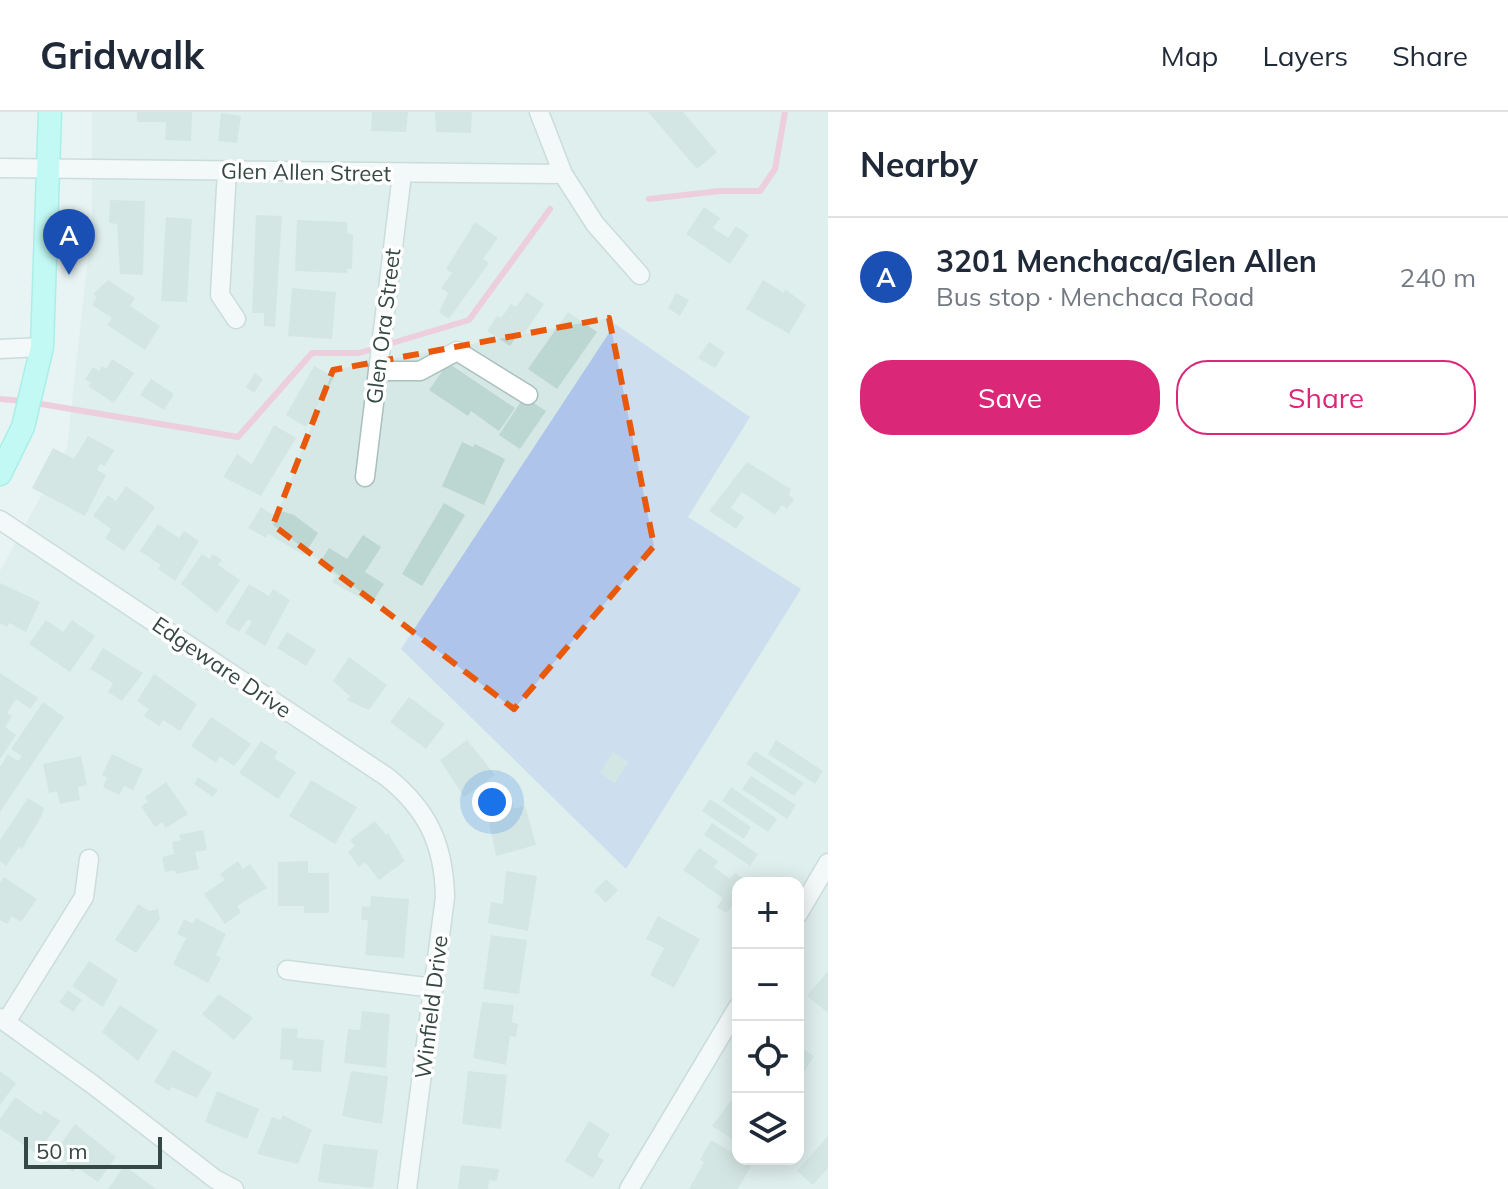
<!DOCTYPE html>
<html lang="en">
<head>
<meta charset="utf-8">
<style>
  :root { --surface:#fff; --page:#f2f2f3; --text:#1f2937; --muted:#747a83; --line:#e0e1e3; --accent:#db2777 }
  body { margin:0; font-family:Mulish,sans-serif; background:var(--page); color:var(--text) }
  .controls { position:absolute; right:24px; bottom:24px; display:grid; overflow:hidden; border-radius:16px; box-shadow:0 4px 20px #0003 }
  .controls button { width:72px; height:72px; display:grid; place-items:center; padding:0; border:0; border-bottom:2px solid var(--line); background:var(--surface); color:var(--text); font:40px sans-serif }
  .scale { position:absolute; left:24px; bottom:20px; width:138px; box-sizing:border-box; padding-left:8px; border:4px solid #364844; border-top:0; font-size:22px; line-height:28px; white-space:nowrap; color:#364844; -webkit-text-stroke:6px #fff; paint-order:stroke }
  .you { position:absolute; left:492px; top:690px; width:28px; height:28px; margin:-20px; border:6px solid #fff; border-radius:50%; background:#1a73e8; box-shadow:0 0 0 12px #1a73e833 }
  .badge { display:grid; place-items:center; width:52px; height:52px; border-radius:50%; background:var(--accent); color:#fff; font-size:26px; font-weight:700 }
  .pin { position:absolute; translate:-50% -66px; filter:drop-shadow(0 2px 4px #0008) }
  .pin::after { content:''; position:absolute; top:42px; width:28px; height:24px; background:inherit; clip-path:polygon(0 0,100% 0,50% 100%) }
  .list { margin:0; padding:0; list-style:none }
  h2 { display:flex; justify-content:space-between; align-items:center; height:104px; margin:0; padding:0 32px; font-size:34px }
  h2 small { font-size:26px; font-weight:400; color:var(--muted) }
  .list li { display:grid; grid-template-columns:52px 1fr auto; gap:24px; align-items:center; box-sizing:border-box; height:120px; padding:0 32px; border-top:2px solid var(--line) }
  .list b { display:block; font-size:30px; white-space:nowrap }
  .list p { margin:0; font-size:26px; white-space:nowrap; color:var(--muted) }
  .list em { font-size:26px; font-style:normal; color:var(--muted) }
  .actions { display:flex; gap:16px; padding:24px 32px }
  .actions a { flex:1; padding:18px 0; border:2px solid var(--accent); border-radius:32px; text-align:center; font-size:28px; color:var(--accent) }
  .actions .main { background:var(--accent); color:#fff }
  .icon { flex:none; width:44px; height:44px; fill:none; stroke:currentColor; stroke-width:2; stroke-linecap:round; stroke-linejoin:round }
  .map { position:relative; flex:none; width:828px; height:1077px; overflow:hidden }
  header { display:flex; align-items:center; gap:48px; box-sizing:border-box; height:112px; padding:0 40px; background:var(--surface); border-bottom:2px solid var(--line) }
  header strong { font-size:38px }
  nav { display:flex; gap:44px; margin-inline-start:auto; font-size:28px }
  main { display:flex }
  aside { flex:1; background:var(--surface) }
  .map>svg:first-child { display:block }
  .residential { fill:#d5e8e6; fill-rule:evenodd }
  .green { fill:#aec4ea }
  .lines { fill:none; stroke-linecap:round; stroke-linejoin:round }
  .stream { stroke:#f3a1c2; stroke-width:6 }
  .building { fill:#bcd6d1 }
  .minor-casing { stroke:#a9c0bd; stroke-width:21 }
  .major-casing { stroke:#61e8da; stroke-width:25 }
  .minor { stroke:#fff; stroke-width:18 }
  .major { stroke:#95fff5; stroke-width:22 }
  .marked { fill:none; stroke:#e8590c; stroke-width:6; stroke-dasharray:16 10; stroke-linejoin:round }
  .labels { text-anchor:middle; stroke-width:7; stroke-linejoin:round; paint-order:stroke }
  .street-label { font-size:22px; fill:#364844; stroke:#fff }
</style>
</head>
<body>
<header>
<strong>Gridwalk</strong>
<nav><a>Map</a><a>Layers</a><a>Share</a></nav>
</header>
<main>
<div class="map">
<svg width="828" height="1077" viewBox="0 0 828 1077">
  <rect width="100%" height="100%" fill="#e7f4f3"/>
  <path class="residential" d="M92 0H828V1077H0V459L67 336 92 108ZM738 771H798V1047H738Z"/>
  <path class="green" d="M615 212 750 305 688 405 801 477 626 757 401 537Z"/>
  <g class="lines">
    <path class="stream" d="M649 87 720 79H760L775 57 785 0
      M0 287 24 289
      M35 291 238 325 312 241H359L469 208 550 97"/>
  </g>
  <path class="building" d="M137 0H192L191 29 165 28 166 10H137Z
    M372 0H408L406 20 371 19Z
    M435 0H472L471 21 436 20Z
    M648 0H683L717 40 697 57Z
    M221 1 241 4 237 31 218 29Z
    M110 88 145 89 143 163 120 162 117 112 109 111Z
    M704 95 720 106 713 116 728 126 736 114 749 123 730 152 686 122Z
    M256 103 282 104 275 215 264 214V201H252Z
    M166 105 192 107 187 190 161 189Z
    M297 108 347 110V121L353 123 352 157H347V161L295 159Z
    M475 110 498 126 483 147 489 151 449 207 439 200 448 181 441 176 452 161 446 157Z
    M108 168 135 186 130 194 160 214 145 238 107 213 112 206 92 193 97 185 93 182Z
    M763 168 784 181 785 177 806 193 789 222 746 197Z
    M292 176 336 180 332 227 288 224Z
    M527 180 544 192 524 222 520 219 510 234 487 219 497 204 501 206 511 192 516 195Z
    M676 181 689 188 680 204 668 196Z
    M568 200 597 220 557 277 528 257Z
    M709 230 725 240 715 256 698 246Z
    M112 247 134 261 114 291 88 274 91 271 85 267 93 255 99 259 102 254 106 257Z
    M448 251 515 296 499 319 471 299 468 304 429 278Z
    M314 254 334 265 306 315 286 303Z
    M255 261 263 267 254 281 246 275Z
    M151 267 174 282 164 298 140 283Z
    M524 285 546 299 520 337 499 323Z
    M274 313 296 326 261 384 223 365 237 342 252 352Z
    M88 324 114 338 105 354 100 352 97 358 106 363 85 404 32 376 53 336 74 347Z
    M462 330 473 335 475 332 505 347 484 393 442 374Z
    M747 350 791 377 789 383 794 387 787 397 782 393 775 403 742 380 731 396 744 405 736 417 709 399Z
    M126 374 155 395 124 439 105 426 111 417 93 404 108 383 116 389Z
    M444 391 465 403 422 474 402 462Z
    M261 395 277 405 281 399 294 403 318 421 304 443 268 422 266 426 248 416Z
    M158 412 179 426 184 419 199 429 175 469 158 457 161 453 140 439Z
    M363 423 381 435 365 460 384 472 371 492 332 470 336 464 318 453 329 436 347 447Z
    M202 442 209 447 213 442 222 448 218 453 240 468 217 501 181 472Z
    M0 471 40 490 26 520 9 511 7 515 0 511Z
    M249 472 269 484 273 477 290 488 265 534 245 521 252 510 248 507 239 520 225 511Z
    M46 508 63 520 72 508 95 524 70 560 29 532Z
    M287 520 316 538 306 554 277 536Z
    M103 536 143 561 122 589 108 580 113 571 90 557Z
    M349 545 387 573 369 598 347 588 350 584 333 569Z
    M0 561 38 586 30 597 16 587 7 601 12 604 5 615 16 623 0 647Z
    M154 562 197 592 180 619 163 608 159 614 144 604 149 597 137 589Z
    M409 585 445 612 426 637 390 610Z
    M43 590 64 605 0 700V655L8 642 18 649 22 644 11 637Z
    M211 605 251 632 234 654 220 644 216 651 191 634Z
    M467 628 495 663 464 685 440 648Z
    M776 628 823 659 815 672 768 642Z
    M261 629 278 640 274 646 296 660 278 687 239 661Z
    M755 639 804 671 794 684 746 652Z
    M613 640 628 650 615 671 600 661Z
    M112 642 143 657 133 678 124 674 119 683 103 675 107 666 102 663Z
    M81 644 87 673 78 675 80 688 60 692 57 679 49 681 43 652Z
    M751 664 796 693 787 707 742 677Z
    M198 665 218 678 213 685 194 672Z
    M311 668 357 695 335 732 289 704Z
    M166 670 188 702 166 716 162 710 155 715 141 694 148 690 145 685Z
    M731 675 777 707 768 720 722 689Z
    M511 685 514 697 525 693 536 733 496 744 485 692Z
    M28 686 44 696 41 705 22 737 19 735 6 754 0 749V728Z
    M710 687 751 715 744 727 702 699Z
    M375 709 386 723 388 721 405 749 379 768 365 750 359 755 348 740 355 734 350 728Z
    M712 711 758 742 750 754 704 723Z
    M203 718 207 738 195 740 199 757 176 762 175 758 165 760 162 745 174 742 172 730 181 728 179 723Z
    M699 736 718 749 714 755 730 767 735 761 750 771H738V787L726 801 717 795 723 786 683 758Z
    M238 749 243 757 250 752 267 776 237 794 241 800 225 812 204 782 225 768 220 762Z
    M308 749V761H329V801H304V794H278V750Z
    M506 759 537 764 528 819 488 811 491 790 503 792Z
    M4 765 37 787 21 810 12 804 7 812 0 808V771Z
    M606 767 618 778 606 791 594 779Z
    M371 784 409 787 404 846 365 843 368 808H361L362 794 370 795Z
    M138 792 149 799 158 797 160 807 136 841 115 828Z
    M658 804 700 827 674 876 650 863 664 836 646 827Z
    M196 806 226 822 216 843 221 846 208 871 173 852 186 826 177 822 184 807 193 812Z
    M491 823 527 828 519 882 483 877Z
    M89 849 118 868 103 895 72 874Z
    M828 859V901L807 884Z
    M68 878 82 888 73 900 59 890Z
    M219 882 253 906 234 928 202 902Z
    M482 890 514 893 512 910 518 912 516 925 510 924 506 953 473 946Z
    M120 893 158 918 138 949 102 920Z
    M362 899 390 902 386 956 344 951 348 917 360 918Z
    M282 916 298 917 297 926 324 928 321 960 292 958 293 948 280 947Z
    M798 934 814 944 798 970Z
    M173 938 212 961 197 986 172 975 169 979 154 970Z
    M0 959 16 971 0 993Z
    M351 959 388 964 382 1012 342 1004Z
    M468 959 507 963 501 1017 462 1012Z
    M217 979 259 997 247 1027 205 1010Z
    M738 980V1031L712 1014Z
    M15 985 41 1003 44 998 60 1009 37 1042 0 1017V1007Z
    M283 1003 312 1018 298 1052 257 1042 272 1005 281 1008Z
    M589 1009 610 1022 597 1044 604 1048 593 1066 565 1049Z
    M75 1012 116 1045 98 1070 76 1055 73 1060 65 1054 68 1049 55 1040Z
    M828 1024V1056L813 1073 797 1059Z
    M711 1028 752 1052 738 1077H689L704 1050 700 1048Z
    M323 1032 378 1038 373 1076 318 1070Z
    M461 1053 499 1057 497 1069 489 1068 488 1077H458Z
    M124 1054 133 1060 156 1077H108Z"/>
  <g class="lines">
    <defs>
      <path id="minor" d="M539 0 563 62 595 112 640 163
        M0 56 563 62
        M227 58 220 183 236 207
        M0 237 42 235
        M378 259H420L457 239 528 283
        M365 365 402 62
        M0 408 387 665C428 698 444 733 445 785L407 1077
        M798 802 828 751
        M287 858 434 876
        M0 906 92 972 215 1067 234 1077
        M6 910 84 785 89 747
        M629 1077 738 895"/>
      <path id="major" d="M0 362 23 315 42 235 50 0"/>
    </defs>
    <use href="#minor" class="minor-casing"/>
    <use href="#major" class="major-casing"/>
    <use href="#minor" class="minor"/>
    <use href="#major" class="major"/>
  </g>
  <path d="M0 0H828V1077H0ZM609 206 654 434 514 597 273 413 333 258Z" fill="#e7f4f3" fill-opacity=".55" fill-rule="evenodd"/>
  <path class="marked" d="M609 206 654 434 514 597 273 413 333 258Z"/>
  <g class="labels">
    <g class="street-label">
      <text transform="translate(306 60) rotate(1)" y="8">Glen Allen Street</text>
      <text transform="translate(383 214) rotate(-83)" y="8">Glen Ora Street</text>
      <text transform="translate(222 555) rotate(34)" y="8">Edgeware Drive</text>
      <text transform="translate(431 895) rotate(-83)" y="8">Winfield Drive</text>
    </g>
  </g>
</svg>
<div class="controls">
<button>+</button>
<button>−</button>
<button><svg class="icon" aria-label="locate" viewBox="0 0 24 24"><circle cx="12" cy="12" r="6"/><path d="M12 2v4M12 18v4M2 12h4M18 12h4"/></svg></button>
<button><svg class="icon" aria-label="layers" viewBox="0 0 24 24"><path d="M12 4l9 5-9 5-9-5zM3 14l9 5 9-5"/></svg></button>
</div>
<div class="scale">50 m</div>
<div class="you"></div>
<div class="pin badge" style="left:69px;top:163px;background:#1a4fb4">A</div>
</div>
<aside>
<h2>Nearby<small></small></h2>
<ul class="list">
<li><span class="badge" style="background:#1a4fb4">A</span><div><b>3201 Menchaca/Glen Allen</b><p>Bus stop · Menchaca Road</p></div><em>240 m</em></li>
</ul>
<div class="actions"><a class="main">Save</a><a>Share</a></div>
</aside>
</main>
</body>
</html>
